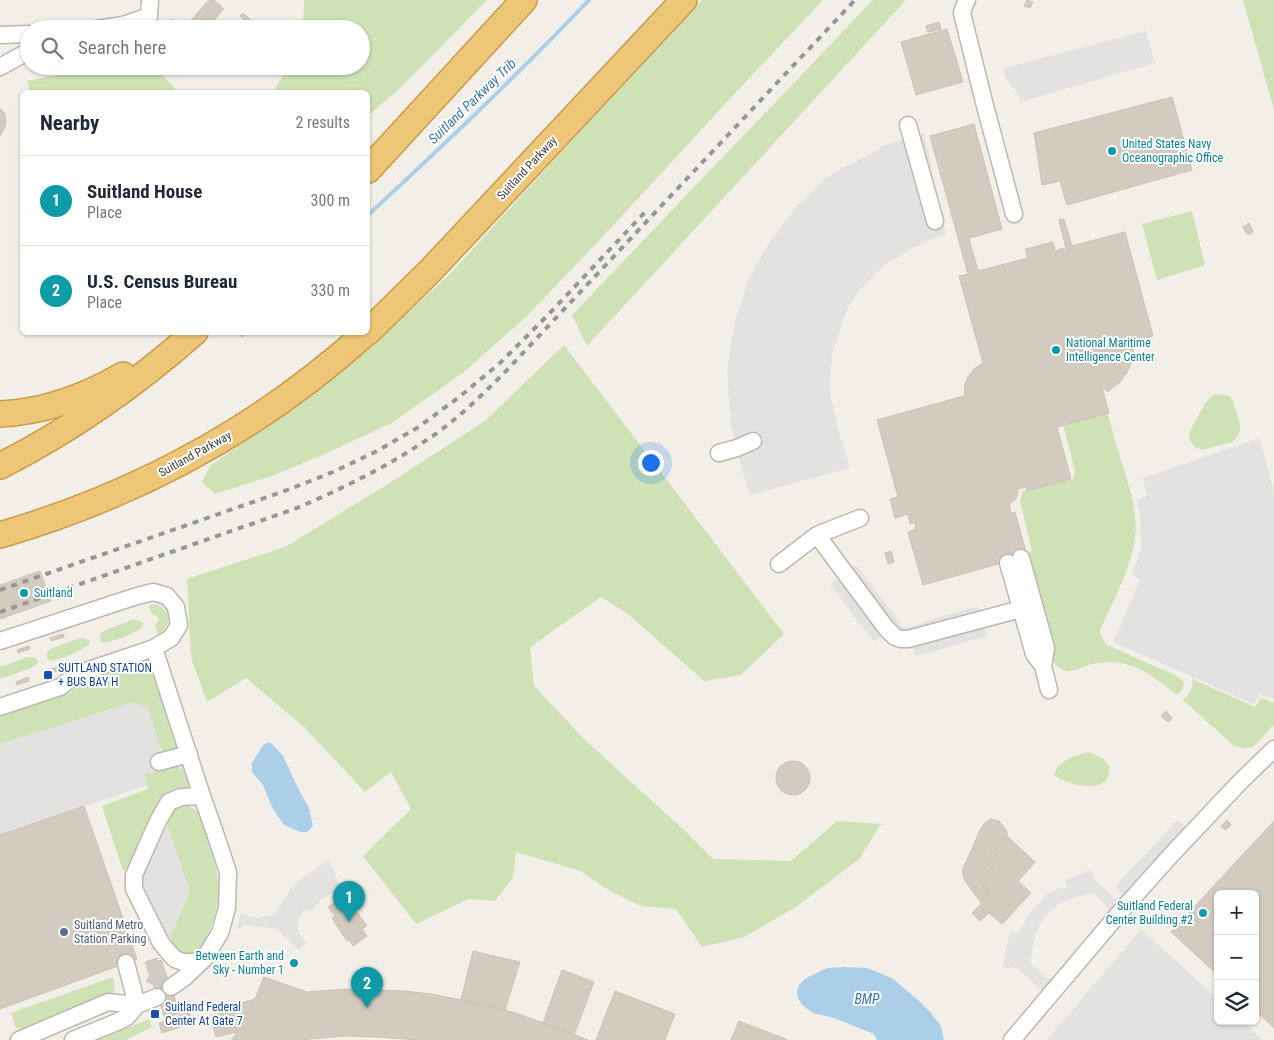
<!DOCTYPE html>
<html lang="en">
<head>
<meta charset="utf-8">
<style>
  :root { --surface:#fff; --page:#f6f6f7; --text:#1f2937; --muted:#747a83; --line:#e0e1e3; --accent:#e24a2f }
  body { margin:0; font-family:"Roboto Condensed",sans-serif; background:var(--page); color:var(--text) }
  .controls { position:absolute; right:15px; bottom:15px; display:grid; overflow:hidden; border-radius:8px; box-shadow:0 1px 4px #0004 }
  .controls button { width:45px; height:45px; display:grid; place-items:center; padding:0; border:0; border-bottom:1px solid var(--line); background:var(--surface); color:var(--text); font:25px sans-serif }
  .you { position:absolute; left:650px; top:462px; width:18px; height:18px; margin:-12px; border:4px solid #fff; border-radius:50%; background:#1a73e8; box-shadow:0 0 0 8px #1a73e833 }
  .badge { display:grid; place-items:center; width:32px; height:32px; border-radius:50%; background:var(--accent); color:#fff; font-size:16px; font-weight:700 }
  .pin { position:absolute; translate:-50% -41px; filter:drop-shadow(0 1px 2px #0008) }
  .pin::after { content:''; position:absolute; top:26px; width:18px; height:15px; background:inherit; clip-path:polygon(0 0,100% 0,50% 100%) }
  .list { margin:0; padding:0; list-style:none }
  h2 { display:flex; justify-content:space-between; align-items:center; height:65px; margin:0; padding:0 20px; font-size:21px }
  h2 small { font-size:16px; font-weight:400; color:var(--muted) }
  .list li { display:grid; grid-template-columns:32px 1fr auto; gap:15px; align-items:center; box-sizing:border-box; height:90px; padding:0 20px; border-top:1px solid var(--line) }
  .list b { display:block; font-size:19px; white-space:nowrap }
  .list p { margin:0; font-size:16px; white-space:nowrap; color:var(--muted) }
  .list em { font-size:16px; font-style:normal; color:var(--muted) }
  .icon { flex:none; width:28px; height:28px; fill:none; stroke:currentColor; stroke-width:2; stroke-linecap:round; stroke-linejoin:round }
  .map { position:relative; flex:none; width:1274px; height:1040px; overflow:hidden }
  .search { position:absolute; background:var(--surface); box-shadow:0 1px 4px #0004; left:20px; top:20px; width:350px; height:55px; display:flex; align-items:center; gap:12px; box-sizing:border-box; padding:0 18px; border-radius:28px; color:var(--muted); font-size:19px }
  .panel { position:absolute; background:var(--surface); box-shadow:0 1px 4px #0004; left:20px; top:90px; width:350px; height:245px; border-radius:8px }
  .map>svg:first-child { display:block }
  .green { fill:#cee2b6 }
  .parking { fill:#e4e2e0 }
  .water { fill:#abcfe8 }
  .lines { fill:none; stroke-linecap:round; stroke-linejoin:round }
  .stream { stroke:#abcfe8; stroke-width:4 }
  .building { fill:#d3cbbf; stroke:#cdc2b3 }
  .minor-tunnel { stroke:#cfccc5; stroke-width:16; stroke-dasharray:16 8; stroke-linecap:butt }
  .minor-casing { stroke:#bdb7ac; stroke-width:19 }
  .highway-casing { stroke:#cc9b49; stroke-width:28 }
  .minor { stroke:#fff; stroke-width:16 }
  .highway { stroke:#eec678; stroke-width:25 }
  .rail { stroke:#969696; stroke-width:4; stroke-dasharray:6 6; stroke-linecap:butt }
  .culture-dot { fill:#0f9aa8; stroke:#fff; stroke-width:2 }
  .transit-dot { fill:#1a4fb4; stroke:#fff; stroke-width:2 }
  .service-dot { fill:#5c6f8a; stroke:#fff; stroke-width:2 }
  .labels { text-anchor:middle; stroke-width:4; stroke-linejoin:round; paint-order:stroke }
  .culture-label { font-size:12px; fill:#0d838f; stroke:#fff; text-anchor:start }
  .street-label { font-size:12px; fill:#454038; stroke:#fff }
  .transit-label { font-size:12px; fill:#164399; stroke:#fff; text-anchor:start }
  .service-label { font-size:12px; fill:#4e5e75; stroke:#fff; text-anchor:start }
  .water-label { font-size:14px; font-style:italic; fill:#3d79a5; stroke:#fff }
</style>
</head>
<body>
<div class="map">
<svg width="1274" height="1040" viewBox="0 0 1274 1040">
  <rect width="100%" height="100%" fill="#f2efe8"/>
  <path class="green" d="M304 0H487L400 88 368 116V92H273L289 66H361V29H303Z
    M702 0H823L725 104 609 230 527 316 464 372 392 423 320 456 269 477 215 494 202 482 210 466 342 372 450 274 562 151Z
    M873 0H906L587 346 572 315Z
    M1243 0H1274V110Z
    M103 66H154L178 92H31L27 81Z
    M1192 211 1205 265 1157 280 1142 224Z
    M564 345 784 634 741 675 704 681 629 615 601 597 530 647 534 686 586 741 684 830 713 859 791 861 837 821 881 824 859 859 796 907 744 937 702 947 676 909 641 906 610 891 580 871 516 852 513 877 495 901 468 899 416 924 363 856 411 809 391 772 365 792 303 726 246 678 207 702 191 658 187 579 287 546 388 484 485 421Z
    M1216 394 1225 395 1230 397 1233 401 1240 424V430L1237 437 1232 442 1202 450 1194 446 1190 441 1189 437 1190 431 1206 402 1212 396Z
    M1107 411C1112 430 1117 448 1123 466 1131 492 1139 518 1134 545 1128 575 1112 603 1100 630L1101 636 1107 645 1177 676 1184 682 1182 690 1177 695C1158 680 1138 663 1112 662 1106 662 1098 663 1092 664 1084 666 1075 672 1066 671 1061 670 1057 666 1054 662L1023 555 1032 551 1020 501 1023 491 1073 479 1075 471 1063 424Z
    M155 604 160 606 168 613C169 624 167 629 158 635L155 625 159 619 157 616 152 614 149 605Z
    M132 620H138L143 623 142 628C131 635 116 641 103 643L100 641V635L103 631Z
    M80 638H85L90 641 89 645C78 652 63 659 50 661L47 658V652L50 649Z
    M27 657H33L38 660 37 664 31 668 0 679V667Z
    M137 666C145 667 148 669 153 676L179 750C174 752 168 754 163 751 158 747 150 717 148 708L140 705 132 703 0 744V717L71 692 77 684 131 667Z
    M1192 679 1255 707 1261 699H1265L1272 703 1274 702V725L1253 747 1242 748 1233 745 1183 700C1190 692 1193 690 1192 679Z
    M1088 752 1102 758 1110 767C1109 771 1109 776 1107 779 1097 793 1066 784 1054 775L1057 767 1069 758Z
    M177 766 187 771 190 783V787L157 809 126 870 123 871 102 806 148 789 144 774Z
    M186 805C203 811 203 822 208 837 218 869 223 895 211 927 209 933 206 942 201 947 189 960 167 952 171 934L189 894V889L168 827C167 818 171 813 176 806Z
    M113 977C115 985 116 989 111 995L26 1030 16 1028 11 1013Z
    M149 1019 152 1027 126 1040H98Z"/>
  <path class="parking" d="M1146 31 1155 63 1020 102 1018 93 1005 79 1004 68Z
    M924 133 946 235 936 237 911 249 885 265 864 285 850 304 845 314 832 355 830 378V395L840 436 850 468 750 495 739 459 731 426 727 372 734 325 740 306 743 299 746 285 766 247 779 230 797 206 825 179 842 168 863 158 885 145Z
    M1259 438 1273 487 1274 498V697L1273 699 1260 694 1254 704 1113 642 1140 580 1132 575 1141 548 1140 516 1137 500 1147 496 1143 478Z
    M856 565 899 621 901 626 907 628 936 618 978 606 981 614 903 636 848 569Z
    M839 577 884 635 874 642 830 584Z
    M984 626 988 636 916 656 912 645Z
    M131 703 140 705 148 708 160 746 164 752 170 753 179 750 187 771 177 766 144 774 147 785 0 835V744Z
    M157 809 169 816 168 822V827L189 889V894L171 934 170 939 152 944 126 870Z
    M1178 820 1186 827 1111 912 1099 898 1093 893H1090L1065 901 1058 905 1049 912 1043 919 1035 935 1030 960 1031 964 1045 977 1050 979 1054 978 1042 992 1039 988 1018 969 1010 967 1007 969 1003 965 1010 932 1019 933V931L1021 929 1028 915 1047 894 1059 888H1067L1065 880 1091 870 1094 879 1115 899 1119 898 1121 895 1120 892 1115 886Z
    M329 860 341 888 321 900 312 911 304 910 298 922V928L299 933 307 944 298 949 287 938 280 932 273 928 246 925 241 927 237 930 241 913 248 916 257 918 274 915 291 888 304 877Z
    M1141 929 1218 999V1021H1242L1263 1040H1047Z"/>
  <path class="water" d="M270 742 283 756 298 788 309 808 313 826 307 832H300L284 825 273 809 263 785 252 772V763L264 744Z
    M843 967 867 968 892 978 918 1000 930 1012 941 1026 944 1040H877L874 1034 834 1018 813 1013 802 1005 798 998 797 991 799 985 806 978 827 968Z"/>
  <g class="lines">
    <path class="stream" d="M368 215C444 145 518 75 589 0
      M242 335 244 332"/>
  </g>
  <path class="building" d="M209 0H214L224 9 206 29H190L186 26Z
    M1027 0 1033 2 1030 8 1024 6Z
    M243 13 251 20 248 24 240 16Z
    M939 22 941 29 928 32 926 26Z
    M947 29 963 82 916 95 901 42Z
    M1172 97 1192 170 1067 205 1060 181 1042 185 1034 133Z
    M0 108 5 114 6 121 5 127 0 136Z
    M974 124 1002 229 969 238 978 271 1028 258 1025 249 1053 242 1055 251 1064 248 1065 252H1067L1059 220 1064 219 1072 246 1125 232 1153 336 1125 344 1126 345H1134L1131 364 1126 374 1119 383 1107 392 1103 386 1102 387 1109 413 1057 427 1071 479 1027 491 1026 487 1018 489 1016 499 1009 504 1011 513 1015 512 1027 556 923 585 908 532 916 529 915 523 910 524 908 514 895 518 890 499 898 497 877 420 964 396 965 384 968 377 975 368 983 363 959 276 968 274 930 136Z
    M1249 223 1253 231 1251 234H1247L1243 227Z
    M891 551 894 562 888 564 885 553Z
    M40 571 51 601 0 619V585Z
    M63 634 64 637 51 641 50 638Z
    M29 646 30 649 18 653 17 650Z
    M62 665 63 669 51 673 49 670Z
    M28 677 29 681 17 685 16 682Z
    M1166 711 1172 718 1170 721 1168 722 1161 716Z
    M776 778a17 17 0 1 1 34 0a17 17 0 1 1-34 0Z
    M84 806 137 959 0 1009V835Z
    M990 819 999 821 1007 831V836L985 861 994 872 982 885 988 892 980 901 965 881 963 875V869L980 830 984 824Z
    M1227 820 1231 825 1225 830 1221 826Z
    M1274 821V1028L1255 1010V894H1218V975L1171 932Z
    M1007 836 1035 862 1018 881 1031 893 1002 924 989 913 980 921 972 913 981 904 980 901 988 892 982 885 994 872 985 861Z
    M338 900 343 907 350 902 367 926 362 929 367 936 353 946 349 939 347 941 332 918 335 916 328 907Z
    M473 951 520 962 505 1010 461 1000Z
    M157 958 158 961 161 960 180 1013 165 1018 145 962Z
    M562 970 594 982 574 1035 543 1023Z
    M264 977 307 992 348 989 404 991 431 994 461 1000 494 1007 519 1014 588 1040H419L375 1037 345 1036 299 1040H232L237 1032 216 1037 210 1016 236 1009 235 1005 255 999Z
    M615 991 675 1014 665 1040H596Z
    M189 1012 192 1023 162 1033 159 1023Z
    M739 1021 788 1040H731Z"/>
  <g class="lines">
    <path class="minor-tunnel" d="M153 985 163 964"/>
    <defs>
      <path id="minor" d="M967 0 965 4 962 13 984 102 1014 214
        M97 29 123 25 149 16 150 0
        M170 29H173
        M0 35 29 34
        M0 67 29 51
        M908 125 935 221
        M719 453 737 448 753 441
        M817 535 886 628 895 637 901 639H908L1021 609
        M1021 558 1046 648 1043 666
        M1008 563 1034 654 1043 666 1049 690
        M779 564 817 535 860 518
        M0 641 137 596 153 592 167 596 176 607 179 625 171 638 154 648 77 674 60 687 0 707
        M154 648 202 796 216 836 228 872 227 908 220 933 204 959 184 978 171 987
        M159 762 189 754
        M202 796 181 797 169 802 158 821 134 875V889L161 943 170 954 175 959 183 962H193L204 959
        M126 963 137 1005
        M19 1040 108 1002 137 1005
        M73 1040 117 1022 127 1017 137 1005 157 997
        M1012 1040 1121 911 1172 854 1240 782 1274 749"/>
      <path id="highway" d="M368 170 524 0
        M368 332 431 270 684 0
        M0 414C43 412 85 397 123 375
        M0 466C71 430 135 385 195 332
        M0 535C137 495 261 428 367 332"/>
    </defs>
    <use href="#minor" class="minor-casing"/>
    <use href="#highway" class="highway-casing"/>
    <use href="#minor" class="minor"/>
    <use href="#highway" class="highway"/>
    <path class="rail" d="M0 590 213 516 290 489 333 472 377 451 417 428 458 398 500 363 546 317 648 209
      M0 612 297 508C341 489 385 468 425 441 455 422 481 396 506 371L855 0"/>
  </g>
  <g class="culture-dot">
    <circle cx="1112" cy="151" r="5"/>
    <circle cx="1056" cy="350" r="5"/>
    <circle cx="24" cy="593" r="5"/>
    <circle cx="1203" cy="913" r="5"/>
    <circle cx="294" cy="963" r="5"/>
  </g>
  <g class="transit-dot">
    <rect x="43" y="670" width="10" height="10" rx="2.5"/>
    <rect x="150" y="1009" width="10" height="10" rx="2.5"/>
  </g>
  <circle class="service-dot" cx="64" cy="932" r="5"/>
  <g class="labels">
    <g class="culture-label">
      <text x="1122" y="148">United States Navy<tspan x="1122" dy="14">Oceanographic Office</tspan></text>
      <text x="1066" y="347">National Maritime<tspan x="1066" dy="14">Intelligence Center</tspan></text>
      <text x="34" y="597">Suitland</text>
      <text x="1193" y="910" text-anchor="end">Suitland Federal<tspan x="1193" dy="14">Center Building #2</tspan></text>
      <text x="284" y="960" text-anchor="end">Between Earth and<tspan x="284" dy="14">Sky - Number 1</tspan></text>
    </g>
    <g class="street-label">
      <text transform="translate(527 168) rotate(-47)" y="4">Suitland Parkway</text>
      <text transform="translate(195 454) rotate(-29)" y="4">Suitland Parkway</text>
    </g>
    <g class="transit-label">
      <text x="58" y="672">SUITLAND STATION<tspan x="58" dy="14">+ BUS BAY H</tspan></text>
      <text x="165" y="1011">Suitland Federal<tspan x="165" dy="14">Center At Gate 7</tspan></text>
    </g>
    <g class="service-label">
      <text x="74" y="929">Suitland Metro<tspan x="74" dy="14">Station Parking</tspan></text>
    </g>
    <g class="water-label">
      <text transform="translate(472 101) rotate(-44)" y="5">Suitland Parkway Trib</text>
      <text x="867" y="1004">BMP</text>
    </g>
  </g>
</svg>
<div class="controls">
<button>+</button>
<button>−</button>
<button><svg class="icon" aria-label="layers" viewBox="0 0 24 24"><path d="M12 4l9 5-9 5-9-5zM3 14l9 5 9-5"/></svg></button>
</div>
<div class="you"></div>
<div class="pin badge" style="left:349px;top:922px;background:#0f9aa8">1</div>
<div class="pin badge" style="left:367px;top:1008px;background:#0f9aa8">2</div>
<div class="search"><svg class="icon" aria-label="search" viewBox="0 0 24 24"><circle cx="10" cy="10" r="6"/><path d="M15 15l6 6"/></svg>Search here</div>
<section class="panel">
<h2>Nearby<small>2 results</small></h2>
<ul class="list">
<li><span class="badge" style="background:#0f9aa8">1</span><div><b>Suitland House</b><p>Place</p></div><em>300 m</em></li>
<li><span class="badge" style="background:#0f9aa8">2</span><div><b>U.S. Census Bureau</b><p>Place</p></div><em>330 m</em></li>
</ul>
</section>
</div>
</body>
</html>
